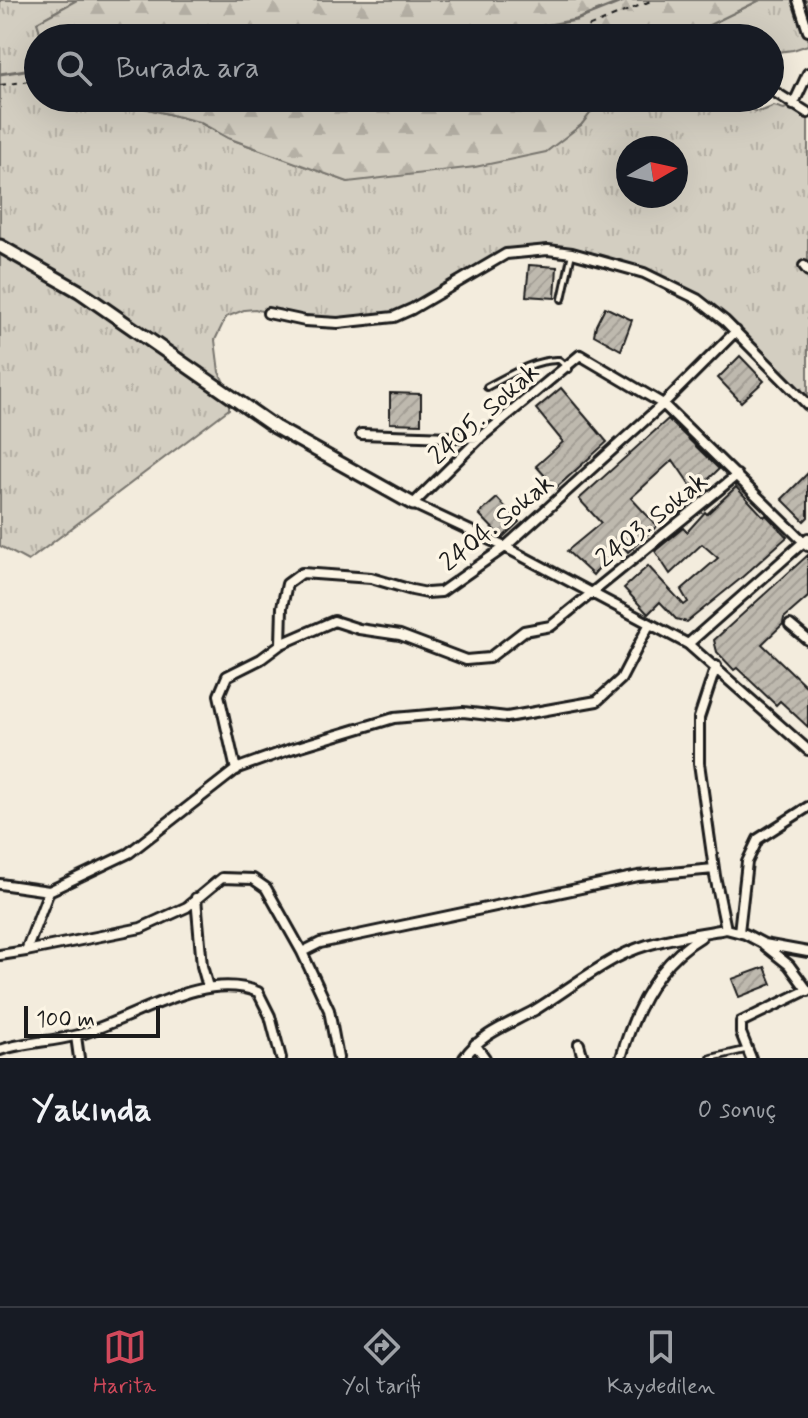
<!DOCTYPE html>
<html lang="tr">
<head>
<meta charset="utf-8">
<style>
  :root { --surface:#171b24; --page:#20242c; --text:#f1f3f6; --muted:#9ea1a6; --line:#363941; --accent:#d1495b }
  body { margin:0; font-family:Mynerve,sans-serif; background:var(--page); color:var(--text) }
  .compass { position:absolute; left:616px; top:136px; width:72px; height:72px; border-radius:50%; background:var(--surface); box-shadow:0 8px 32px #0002; rotate:81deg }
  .scale { position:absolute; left:24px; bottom:20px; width:136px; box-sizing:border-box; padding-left:8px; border:4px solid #1c1c1c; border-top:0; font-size:22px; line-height:28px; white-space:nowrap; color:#1c1c1c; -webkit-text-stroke:6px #fcf5e5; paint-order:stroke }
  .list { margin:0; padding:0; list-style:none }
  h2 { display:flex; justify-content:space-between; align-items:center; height:104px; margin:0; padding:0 32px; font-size:34px }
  h2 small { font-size:26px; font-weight:400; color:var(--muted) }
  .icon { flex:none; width:44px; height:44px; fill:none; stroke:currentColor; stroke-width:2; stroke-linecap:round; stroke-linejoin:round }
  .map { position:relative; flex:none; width:808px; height:1058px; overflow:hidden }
  .search { position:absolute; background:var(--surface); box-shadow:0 8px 32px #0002; left:24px; right:24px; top:24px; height:88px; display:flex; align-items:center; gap:20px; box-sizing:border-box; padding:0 28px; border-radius:44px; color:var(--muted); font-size:30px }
  .sheet { height:248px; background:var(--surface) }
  nav { display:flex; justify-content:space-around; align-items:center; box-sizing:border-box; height:112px; border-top:2px solid var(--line); background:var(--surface); font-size:22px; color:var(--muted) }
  nav a { display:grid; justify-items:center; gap:4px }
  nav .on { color:var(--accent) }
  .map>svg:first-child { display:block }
  .grass { fill:url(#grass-tufts); stroke:#78756e; stroke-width:2; fill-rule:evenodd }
  .forest { fill:url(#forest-firs); stroke:#78756e; stroke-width:2 }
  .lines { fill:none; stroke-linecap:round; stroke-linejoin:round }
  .stream { stroke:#716e68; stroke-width:3 }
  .building { fill:url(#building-hatch); stroke:#1c1c1c; stroke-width:2 }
  .lane-casing { stroke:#1c1c1c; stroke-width:10 }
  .street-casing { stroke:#1c1c1c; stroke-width:14 }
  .secondary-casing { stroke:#1c1c1c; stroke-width:17 }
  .path { stroke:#1c1c1c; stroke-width:2; stroke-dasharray:6 6; stroke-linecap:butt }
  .lane { stroke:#fcf5e5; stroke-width:4 }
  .street { stroke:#fcf5e5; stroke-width:8 }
  .secondary { stroke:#fcf5e5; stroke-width:11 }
  .labels { text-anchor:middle; stroke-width:7; stroke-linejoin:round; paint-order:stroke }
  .street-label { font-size:26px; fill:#1c1c1c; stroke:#fcf5e5 }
</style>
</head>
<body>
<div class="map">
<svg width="808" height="1058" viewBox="0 0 808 1058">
  <defs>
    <pattern id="grass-tufts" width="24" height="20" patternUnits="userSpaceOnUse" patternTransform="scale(2)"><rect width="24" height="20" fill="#d3cec1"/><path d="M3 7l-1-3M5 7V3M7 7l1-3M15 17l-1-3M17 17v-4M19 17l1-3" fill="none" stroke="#b5b0a5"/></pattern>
    <pattern id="forest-firs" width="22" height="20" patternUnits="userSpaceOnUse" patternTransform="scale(2)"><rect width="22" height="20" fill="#d3cec1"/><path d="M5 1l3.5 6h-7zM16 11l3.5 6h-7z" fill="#b5b0a5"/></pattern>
    <pattern id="building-hatch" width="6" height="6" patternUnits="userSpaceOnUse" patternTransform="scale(2)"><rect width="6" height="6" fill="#beb9ae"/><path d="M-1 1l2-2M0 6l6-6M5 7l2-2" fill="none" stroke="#a39e95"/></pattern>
  </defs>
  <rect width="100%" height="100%" fill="#f3ecdd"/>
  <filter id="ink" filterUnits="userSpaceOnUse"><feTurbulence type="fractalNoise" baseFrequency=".0125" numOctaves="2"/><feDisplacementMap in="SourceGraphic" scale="16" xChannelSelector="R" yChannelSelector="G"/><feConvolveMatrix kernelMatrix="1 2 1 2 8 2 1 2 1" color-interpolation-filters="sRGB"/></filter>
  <g filter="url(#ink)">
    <path class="grass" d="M0 0H77L37 22 42 38H38V98L125 103 199 122 228 138 348 182 581 125 602 98H736L739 105C755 112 758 114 774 106L784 109 793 105 808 113V263L804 266 808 271V405L725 321 667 283 572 253 506 254 412 309 362 322 285 318 255 309 244 310 226 317 215 340 219 372 229 393V409L28 561 0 546ZM628 148H676V196H628Z
      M760 0H808V45L793 50 770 53V38H683Z"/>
    <path class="forest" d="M77 0H760L683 38H42L37 22Z
      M74 98H602L581 125 546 152 475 167 348 182 228 138 199 122 125 103 79 101Z"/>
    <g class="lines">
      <path class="stream" d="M479 38 576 20 626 0
        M0 74 38 68"/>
    </g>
    <path class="building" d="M529 265 557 267 555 298 526 296Z
      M605 307 632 320 621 350 594 335 596 325Z
      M740 356 764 381 741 402 718 378Z
      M561 388 607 442 556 488 536 466 563 442 536 409Z
      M390 393 421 394V424L390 423Z
      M668 419 719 469 695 492 673 460 667 465 631 498 657 526 628 552 620 543 593 575 567 551 601 523 579 499Z
      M808 473V517L804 521 782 499Z
      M736 487 764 517 766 515 787 537 739 580 687 622 676 619 660 602 648 614 624 588 648 566 684 605 688 602 681 590 718 558 702 544 670 574 655 551 683 528 687 532 705 512 707 514Z
      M497 498 519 522 502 538 479 514Z
      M808 555V597L784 618 783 624 762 644 808 688V727L780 701 776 705 737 668 734 670 717 652 714 640Z
      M765 967 772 984 739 997 732 979Z"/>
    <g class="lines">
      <defs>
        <path id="lane" d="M562 299 572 253
          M487 387C508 376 534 359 559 360L569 369
          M711 1058 745 1050"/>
        <path id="street" d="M798 0 808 31
          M770 89 808 113
          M793 105 808 73
          M804 266 808 271
          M268 313 305 321 338 323 394 317 412 309 506 254 548 250 572 253 644 273 697 299 725 321 808 405
          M361 434 480 438
          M808 546 663 404 580 355 480 438 413 504 505 547 688 644 808 750
          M790 625 808 640
          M281 644 282 607 287 584 302 573 371 578 412 590 427 593 441 592 505 547 663 404 736 331
          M688 644 808 538
          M236 770 219 695 227 676 261 659 281 644 334 621 359 629 400 635 466 660 489 658 524 631 551 626 737 475
          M0 884 49 891
          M196 898 202 966 208 987
          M726 929 745 934 764 944 808 952
          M739 932 747 862 758 839 808 807
          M764 945 789 965 808 991
          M26 951 141 928 187 907 222 878 253 879 266 888 302 952 329 1010 338 1058
          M302 952 320 943 638 876 714 869
          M0 955 26 951 49 891 129 853 238 768 291 749 394 718 463 712 507 717 597 701 621 679 649 625
          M76 1036 79 1058
          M475 1044 485 1058
          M579 1044 583 1058
          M0 1050C24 1042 50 1042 74 1036 130 1022 201 969 258 992L270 1016 281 1058
          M464 1058C483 1032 508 1025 535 1010 563 993 589 972 618 957 649 940 692 935 726 929L715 876 699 763V718L716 666
          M621 1058C634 1011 657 963 701 937
          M751 1058 741 1033V1022L807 990"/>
        <path id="secondary" d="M0 246 79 291 275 427 413 504"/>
      </defs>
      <use href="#lane" class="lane-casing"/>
      <use href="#street" class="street-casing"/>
      <use href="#secondary" class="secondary-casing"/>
      <path class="path" d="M542 38 578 31 653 0
        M0 85 38 80"/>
      <use href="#lane" class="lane"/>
      <use href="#street" class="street"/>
      <use href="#secondary" class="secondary"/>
    </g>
  </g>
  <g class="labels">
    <g class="street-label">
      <text transform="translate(483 413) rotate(-42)" y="9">2405. Sokak</text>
      <text transform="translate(651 519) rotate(-39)" y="9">2403. Sokak</text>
      <text transform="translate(496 522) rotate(-39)" y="9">2404. Sokak</text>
    </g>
  </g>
</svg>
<svg class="compass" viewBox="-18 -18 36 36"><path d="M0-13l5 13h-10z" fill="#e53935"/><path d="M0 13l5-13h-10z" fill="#9ea1a6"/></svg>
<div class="scale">100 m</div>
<div class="search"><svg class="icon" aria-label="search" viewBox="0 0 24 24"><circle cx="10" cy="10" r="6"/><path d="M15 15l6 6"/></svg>Burada ara</div>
</div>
<section class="sheet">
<h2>Yakında<small>0 sonuç</small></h2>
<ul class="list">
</ul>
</section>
<nav>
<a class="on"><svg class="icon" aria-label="map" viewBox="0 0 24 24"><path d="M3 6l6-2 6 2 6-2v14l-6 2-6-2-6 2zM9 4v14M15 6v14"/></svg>Harita</a>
<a><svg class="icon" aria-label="directions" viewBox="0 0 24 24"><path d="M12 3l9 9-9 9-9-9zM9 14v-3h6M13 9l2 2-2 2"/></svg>Yol tarifi</a>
<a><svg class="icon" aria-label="saved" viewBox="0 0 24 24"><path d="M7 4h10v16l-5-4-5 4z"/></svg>Kaydedilen</a>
</nav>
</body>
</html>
